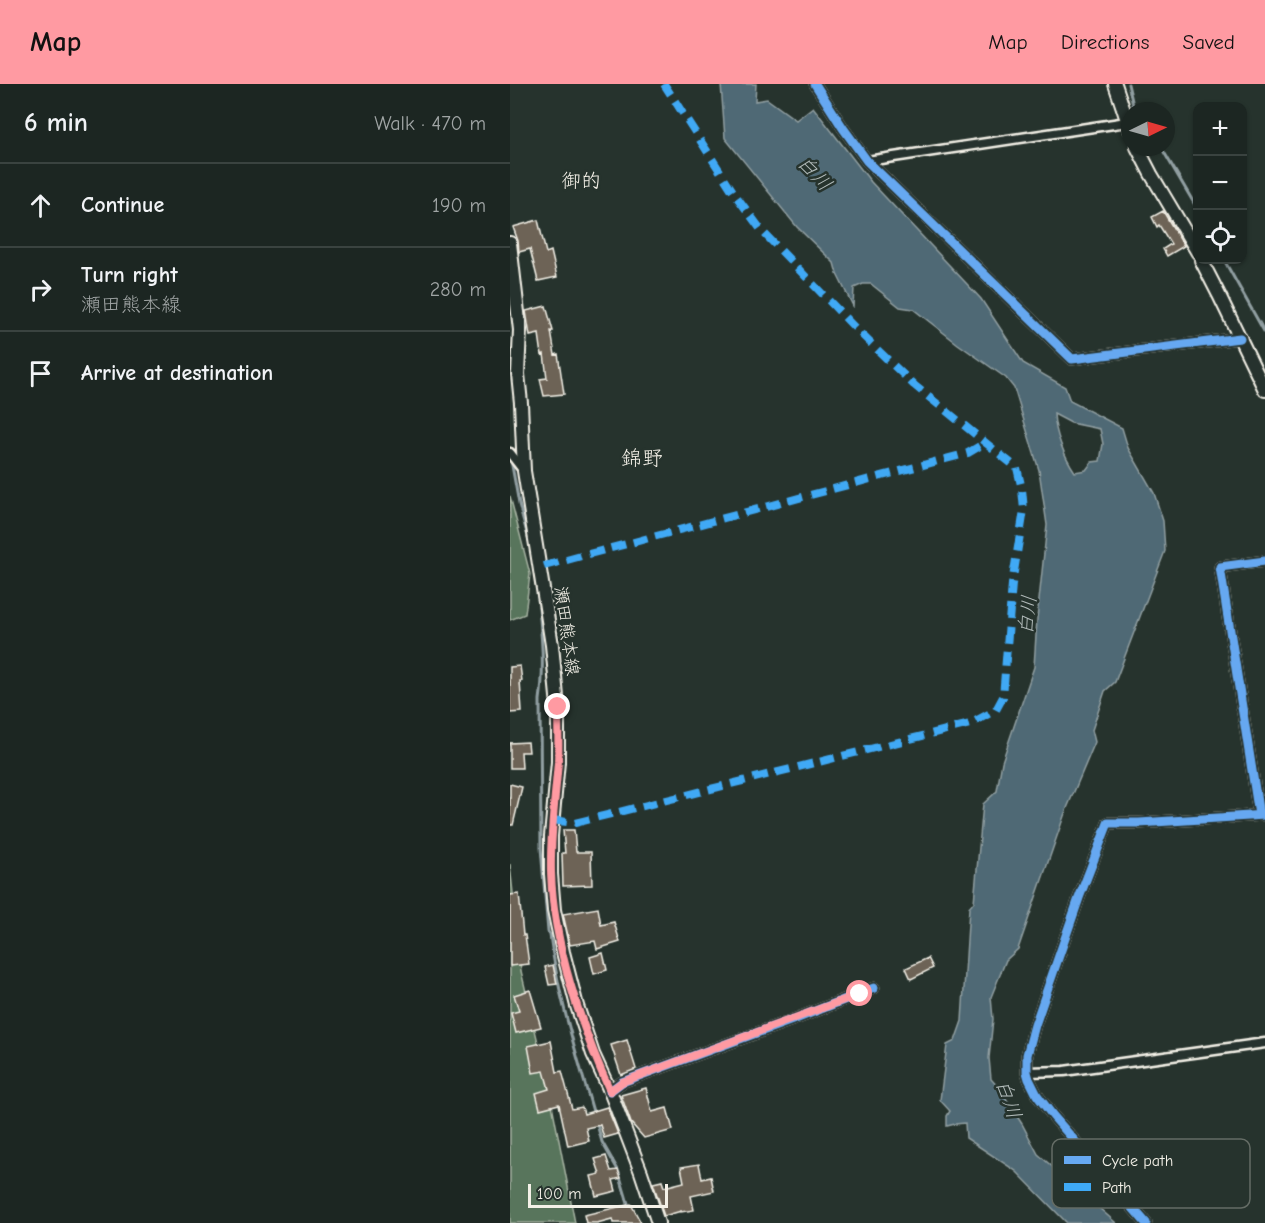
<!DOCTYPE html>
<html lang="en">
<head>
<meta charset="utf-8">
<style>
  :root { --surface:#1c2622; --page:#252e2a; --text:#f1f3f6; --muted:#a0a5a5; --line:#3a4340; --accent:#ff9aa2 }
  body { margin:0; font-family:"Comic Neue","Klee One",sans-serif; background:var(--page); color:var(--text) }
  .controls { position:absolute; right:18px; top:18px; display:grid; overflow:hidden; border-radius:12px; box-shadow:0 2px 4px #0004 }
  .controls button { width:54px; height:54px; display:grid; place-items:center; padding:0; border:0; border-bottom:2px solid var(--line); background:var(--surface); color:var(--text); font:30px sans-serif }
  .compass { position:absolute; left:611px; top:18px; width:54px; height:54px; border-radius:50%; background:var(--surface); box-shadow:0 2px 4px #0004; rotate:85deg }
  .scale { position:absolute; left:18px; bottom:15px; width:140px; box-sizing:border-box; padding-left:6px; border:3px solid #f4f1e8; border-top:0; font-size:16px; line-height:21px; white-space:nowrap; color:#f4f1e8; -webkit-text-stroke:4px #26332d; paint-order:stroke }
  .stop { position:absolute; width:18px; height:18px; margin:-14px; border:4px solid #ff9aa2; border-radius:50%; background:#fff }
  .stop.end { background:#ff9aa2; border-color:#fff; box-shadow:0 2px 6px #0008 }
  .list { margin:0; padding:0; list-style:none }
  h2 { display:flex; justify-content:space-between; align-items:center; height:78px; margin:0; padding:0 24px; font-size:26px }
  h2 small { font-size:20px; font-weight:400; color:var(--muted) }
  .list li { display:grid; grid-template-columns:39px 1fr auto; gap:18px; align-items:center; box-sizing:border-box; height:84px; padding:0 24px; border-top:2px solid var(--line) }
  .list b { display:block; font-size:22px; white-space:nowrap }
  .list p { margin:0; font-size:20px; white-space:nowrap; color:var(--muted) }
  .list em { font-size:20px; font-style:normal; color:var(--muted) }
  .icon { flex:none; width:33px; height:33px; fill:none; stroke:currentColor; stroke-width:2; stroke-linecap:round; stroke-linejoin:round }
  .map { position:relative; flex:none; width:755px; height:1139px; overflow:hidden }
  header { display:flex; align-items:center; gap:36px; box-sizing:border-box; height:84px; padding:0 30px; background:var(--accent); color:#111 }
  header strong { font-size:28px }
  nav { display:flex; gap:33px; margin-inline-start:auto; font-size:21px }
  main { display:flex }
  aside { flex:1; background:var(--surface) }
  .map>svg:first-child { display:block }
  .green { fill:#59755c; stroke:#a6b3a2; stroke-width:1.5 }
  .water { fill:#4f6974; stroke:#919fa2; stroke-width:1.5; fill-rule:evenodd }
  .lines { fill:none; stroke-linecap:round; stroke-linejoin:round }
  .stream { stroke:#919fa2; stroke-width:3 }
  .building { fill:#6d6456; stroke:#f4f1e8; stroke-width:1.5 }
  .street-casing { stroke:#f4f1e8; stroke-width:13 }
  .secondary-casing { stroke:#f4f1e8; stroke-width:16 }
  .street { stroke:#26332d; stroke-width:8 }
  .secondary { stroke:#26332d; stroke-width:12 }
  .quiet { stroke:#3fa9f5; stroke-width:8; stroke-dasharray:15 8; stroke-linecap:butt }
  .cycleway-casing { stroke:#26332d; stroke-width:13 }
  .cycleway { stroke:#66a8f1; stroke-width:9 }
  .route { stroke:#ff9aa2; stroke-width:8 }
  .labels { text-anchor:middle; stroke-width:5; stroke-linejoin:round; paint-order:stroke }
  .street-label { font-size:18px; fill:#f4f1e8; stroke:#26332d }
  .water-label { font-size:20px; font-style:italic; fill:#b2bbba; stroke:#26332d }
  .neighbourhood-label { font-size:20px; fill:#f4f1e8; stroke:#26332d }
  .quarter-label { font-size:21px; fill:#f4f1e8; stroke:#26332d }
  .key { fill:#26332d; stroke:#646c65; stroke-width:1.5 }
  .key-label { font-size:16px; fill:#f4f1e8 }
</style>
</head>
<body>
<header>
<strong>Map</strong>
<nav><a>Map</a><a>Directions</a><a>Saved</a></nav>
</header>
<main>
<aside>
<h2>6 min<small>Walk · 470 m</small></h2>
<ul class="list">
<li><svg class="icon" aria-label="ahead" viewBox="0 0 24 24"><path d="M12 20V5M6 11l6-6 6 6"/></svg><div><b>Continue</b></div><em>190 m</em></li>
<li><svg class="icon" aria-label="right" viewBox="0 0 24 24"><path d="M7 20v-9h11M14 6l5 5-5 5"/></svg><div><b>Turn right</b><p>瀬田熊本線</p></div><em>280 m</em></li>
<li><svg class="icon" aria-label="arrive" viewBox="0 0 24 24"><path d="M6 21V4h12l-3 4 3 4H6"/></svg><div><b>Arrive at destination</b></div></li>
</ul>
</aside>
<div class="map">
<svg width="755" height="1139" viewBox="0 0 755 1139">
  <rect width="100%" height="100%" fill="#26332d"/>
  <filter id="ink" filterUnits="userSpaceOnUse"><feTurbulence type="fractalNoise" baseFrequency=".0167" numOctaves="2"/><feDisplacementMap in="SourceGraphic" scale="12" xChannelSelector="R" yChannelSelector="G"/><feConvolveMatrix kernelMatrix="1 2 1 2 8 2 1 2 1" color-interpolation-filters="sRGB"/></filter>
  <g filter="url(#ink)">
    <path class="green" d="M0 412 20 490 15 530 0 536Z
      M0 780 11 887 39 1005 65 1139H0Z"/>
    <path class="water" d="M211 0H246L245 17 257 15 286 36 303 23 361 98 471 215 513 279 555 303 560 317 612 344 618 364 644 409 653 437 655 467 605 598 595 607 582 646 585 658 555 729 508 865 496 876 481 913 483 935 479 974 481 995 488 1003 512 1040 528 1070 606 1139H557L506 1087 456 1054 455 1039 445 1040 437 1042V1032L440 1027 430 1016 437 961 445 957 452 937 459 824 464 818 473 720 487 707 492 678 524 583 527 535 537 441 529 386 504 304 496 294 448 260 403 225 390 223 361 200H353L344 204 343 222 327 190 324 179 287 143 215 54ZM544 330 561 339 590 345 593 360 590 377 582 378 576 386 565 388C554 372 545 349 544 330Z"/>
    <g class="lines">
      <path class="stream" d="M618 0 623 21 627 27
        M651 63 688 126
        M714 176 755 249
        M1 376 9 420 20 460
        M28 511C31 546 35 581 30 616L31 764 38 848 40 851C48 912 67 972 84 1031
        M87 1040 92 1058 108 1086 119 1123"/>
    </g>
    <path class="building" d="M653 127 674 162 657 172 653 165 661 160 649 141 647 143 642 133Z
      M28 136 36 169 41 167 47 193 28 197 20 165 9 168 8 157 3 143Z
      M36 222 43 247H41L45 271 48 270 54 310 34 312 30 295 37 294 34 270 32 271 29 250 20 252 16 227Z
      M10 582 12 597H10L12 628 0 629V583Z
      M18 658 19 668H11L12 684H0V659Z
      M0 700 12 703 3 741H0Z
      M53 746H64L66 768H81L82 801 53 802 52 769H55Z
      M9 810 13 851H15L19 880 0 882V811Z
      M88 824 91 841 104 838 110 858 87 865 85 857 60 861 53 830Z
      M93 869 97 886 84 890 80 873Z
      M418 874 423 884 401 895 396 884Z
      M43 881 47 900 39 901 35 883Z
      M20 906 31 943 6 949 1 929 9 927 4 911Z
      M117 956 126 985 111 991 101 961Z
      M41 957 47 988 52 987 62 1025 72 1023 74 1030 97 1023 108 1050 94 1054 90 1041 76 1044 79 1057 58 1062 49 1020 30 1025 26 1009 39 1005 34 987 23 989 18 962Z
      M136 1004 142 1028 157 1024 163 1046 134 1054 121 1039 111 1011Z
      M96 1072 101 1087 108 1086 111 1094 103 1096 106 1107 86 1112 81 1092 90 1090 85 1075Z
      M189 1080 192 1095 201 1093 204 1107 181 1112 184 1126 171 1128V1127L154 1132 143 1099 152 1097 154 1103 174 1098 171 1083Z
      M121 1120 131 1139H103L102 1135 87 1139H76L74 1131Z"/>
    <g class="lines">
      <defs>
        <path id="street" d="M305 0 333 44 357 77 562 275 730 254
          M357 77 617 38
          M0 369 14 387
          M749 731 710 483 755 477
          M517 988 554 987 755 959
          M100 1007 112 998 288 934 364 904
          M636 1139 543 1032 527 1011 519 995 517 988V971L525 941 569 814 598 739H629L755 731"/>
        <path id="secondary" d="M605 0 620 45
          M627 63 641 90 688 169
          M0 159 10 246 8 290 11 319 14 387 42 561 48 623V678L41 752V790L44 826 53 868 67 922 83 970 100 1007 131 1088 148 1139
          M691 176 709 211 755 306"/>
      </defs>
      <use href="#street" class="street-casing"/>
      <use href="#secondary" class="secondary-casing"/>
      <use href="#street" class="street"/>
      <use href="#secondary" class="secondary"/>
      <path class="quiet" d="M34 482 458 369 475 359
        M42 736 65 739 460 640 486 626 493 613 502 500 514 426 512 405 507 384 404 301 347 246 252 147 224 109 154 0"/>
      <defs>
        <path id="cycleway" d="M305 0 333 44 357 77 562 275 730 254
          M749 731 710 483 755 477
          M100 1007 112 998 288 934 364 904
          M636 1139 543 1032 527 1011 519 995 517 988V971L525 941 569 814 598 739H629L755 731"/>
      </defs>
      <use href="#cycleway" class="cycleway-casing"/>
      <use href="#cycleway" class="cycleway"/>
    </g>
  </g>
  <g class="lines" filter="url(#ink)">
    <path class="route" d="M48 623C48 641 49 660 48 678 45 715 40 751 41 788 43 860 71 942 100 1007L112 998 350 910"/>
  </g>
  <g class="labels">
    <g class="street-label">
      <text transform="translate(57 547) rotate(82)" y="6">瀬田熊本線</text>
    </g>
    <g class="water-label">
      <text transform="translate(305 89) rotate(47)" y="7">白川</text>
      <text transform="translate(517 531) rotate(-84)" y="7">白川</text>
      <text transform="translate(499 1015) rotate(71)" y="7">白川</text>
    </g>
    <g class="neighbourhood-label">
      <text x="71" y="103">御的</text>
    </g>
    <g class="quarter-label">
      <text x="132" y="381">錦野</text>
    </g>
  </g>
  <rect x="542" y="1055" width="198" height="69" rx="9" class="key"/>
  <rect x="554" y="1072" width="27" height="8" fill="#66a8f1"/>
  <rect x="554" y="1099" width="27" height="8" fill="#3fa9f5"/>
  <g class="key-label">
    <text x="592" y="1082">Cycle path</text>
    <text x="592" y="1109">Path</text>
  </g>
</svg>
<div class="controls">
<button>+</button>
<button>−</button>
<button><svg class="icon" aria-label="locate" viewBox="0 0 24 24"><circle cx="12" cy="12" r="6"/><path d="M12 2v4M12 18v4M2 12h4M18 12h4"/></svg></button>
</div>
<svg class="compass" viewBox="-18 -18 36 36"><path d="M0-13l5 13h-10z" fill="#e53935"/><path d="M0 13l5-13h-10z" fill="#a0a5a5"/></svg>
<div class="scale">100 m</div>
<div class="stop" style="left:350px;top:910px"></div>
<div class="stop end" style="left:48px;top:623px"></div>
</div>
</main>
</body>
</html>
